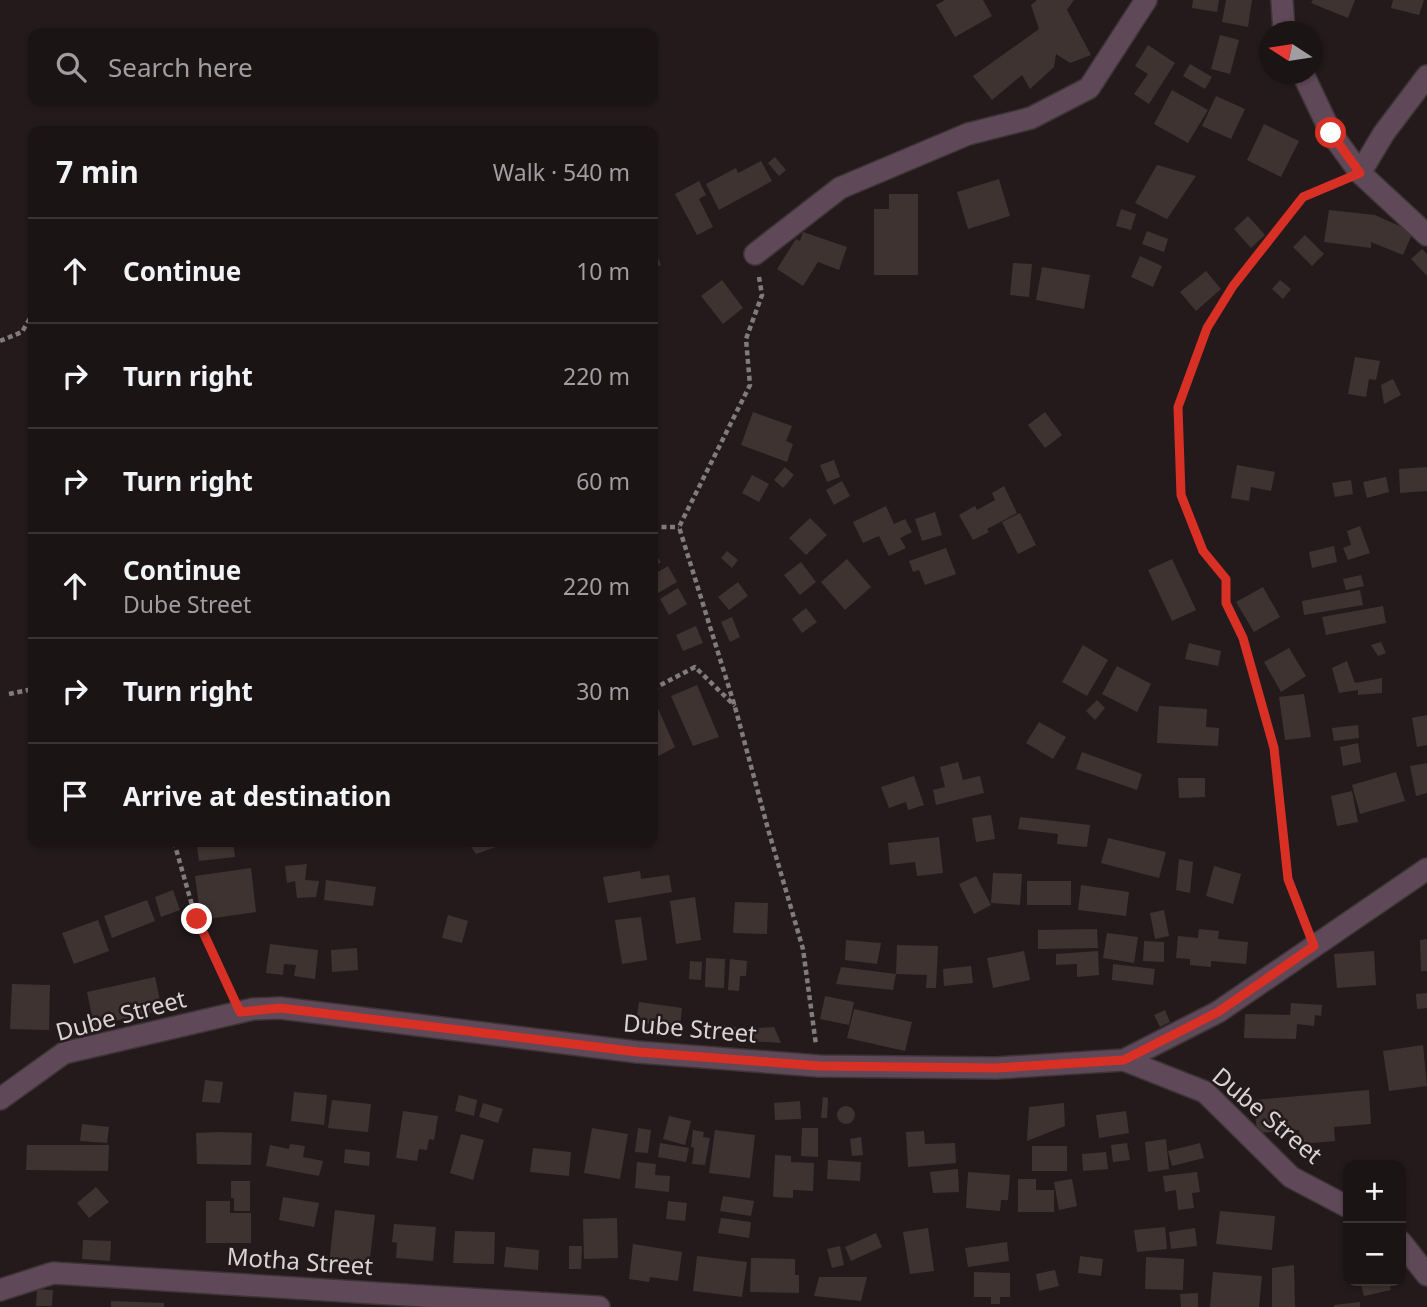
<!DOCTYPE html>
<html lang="en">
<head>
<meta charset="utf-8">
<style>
  :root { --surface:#1b1415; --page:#241d1e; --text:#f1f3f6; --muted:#a09ea0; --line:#393334 }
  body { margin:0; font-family:"Noto Sans",sans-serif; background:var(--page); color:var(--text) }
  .controls { position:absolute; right:21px; bottom:21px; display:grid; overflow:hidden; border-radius:14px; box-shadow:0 2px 5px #0004 }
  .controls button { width:63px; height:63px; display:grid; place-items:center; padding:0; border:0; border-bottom:2px solid var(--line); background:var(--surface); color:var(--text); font:35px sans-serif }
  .compass { position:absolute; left:1259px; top:21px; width:63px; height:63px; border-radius:50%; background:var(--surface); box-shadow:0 2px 5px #0004; rotate:282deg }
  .stop { position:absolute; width:21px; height:21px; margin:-16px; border:5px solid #d93025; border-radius:50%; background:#fff }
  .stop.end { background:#d93025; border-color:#fff; box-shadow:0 2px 7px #0008 }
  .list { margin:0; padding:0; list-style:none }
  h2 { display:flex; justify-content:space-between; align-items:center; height:91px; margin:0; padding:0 28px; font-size:30px }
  h2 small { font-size:23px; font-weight:400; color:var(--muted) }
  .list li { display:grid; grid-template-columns:46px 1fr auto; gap:21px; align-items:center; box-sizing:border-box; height:105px; padding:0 28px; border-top:2px solid var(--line) }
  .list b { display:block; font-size:26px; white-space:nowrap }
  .list p { margin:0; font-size:23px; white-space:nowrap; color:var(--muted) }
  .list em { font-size:23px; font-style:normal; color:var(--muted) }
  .icon { flex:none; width:38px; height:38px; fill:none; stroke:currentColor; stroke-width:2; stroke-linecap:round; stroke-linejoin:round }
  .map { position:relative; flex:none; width:1427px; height:1307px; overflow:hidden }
  .search { position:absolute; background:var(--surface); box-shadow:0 2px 5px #0004; left:28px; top:28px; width:630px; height:77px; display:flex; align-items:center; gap:18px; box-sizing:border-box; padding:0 24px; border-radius:14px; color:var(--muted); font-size:26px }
  .panel { position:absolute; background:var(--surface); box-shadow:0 2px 5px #0004; left:28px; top:126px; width:630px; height:721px; border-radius:14px }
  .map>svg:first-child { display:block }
  .building { fill:#3e3331 }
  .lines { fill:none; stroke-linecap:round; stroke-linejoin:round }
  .minor-casing { stroke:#3d3436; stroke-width:24 }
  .path { stroke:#827a7b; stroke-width:4.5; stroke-dasharray:5 3.5; stroke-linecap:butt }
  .minor { stroke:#5f4857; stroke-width:21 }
  .route { stroke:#d93025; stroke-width:9 }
  .labels { text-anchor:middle; stroke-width:5; stroke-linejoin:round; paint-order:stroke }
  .street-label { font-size:24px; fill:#dad3d4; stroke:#241a1c }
</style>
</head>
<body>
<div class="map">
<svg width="1427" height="1307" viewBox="0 0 1427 1307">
  <rect width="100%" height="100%" fill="#241a1c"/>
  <path class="building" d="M945 0H983L992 16 955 37 936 5Z
    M1037 0H1074L1067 10 1091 55 1070 63 1056 54 1054 67 1030 89 1022 75 992 100 973 76 1039 29 1031 5Z
    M1193 0H1219L1217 12 1192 8Z
    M1226 0H1252L1248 27 1222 22Z
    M1313 0H1355L1348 18 1311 3Z
    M1393 0H1424L1419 15 1391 8Z
    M1220 35 1239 40 1230 74 1211 69Z
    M1148 45 1175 63 1149 104 1134 94 1148 74 1135 66Z
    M1190 64 1212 77 1205 89 1183 76Z
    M1172 90 1208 110 1188 143 1154 124Z
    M1216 96 1245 109 1231 139 1202 126Z
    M1264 124 1299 141 1281 177 1247 160Z
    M775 157 786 170 779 176 768 163Z
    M761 161 772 181 719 210 706 184 736 168 738 173Z
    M1157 165 1196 176 1167 219 1135 203Z
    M999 179 1010 216 968 229 957 192Z
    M699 181 706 195 699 199 713 227 697 235 675 194Z
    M889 194H918V275H874V209H889Z
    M1121 209 1136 214 1131 230 1116 226Z
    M1329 210 1375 215 1413 232 1403 255 1371 242V248L1324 242Z
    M1248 216 1265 235 1251 248 1234 229Z
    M1147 231 1168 239 1164 252 1142 244Z
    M803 232 847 247 839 270 818 262 803 286 777 269 796 239 800 241Z
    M1305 235 1324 254 1312 266 1293 247Z
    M653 245 661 265 653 268Z
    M1422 249 1427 254V276L1411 259Z
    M1140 256 1162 266 1153 287 1131 277Z
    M1013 263 1032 264 1029 297 1010 295Z
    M1042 267 1090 275 1084 309 1036 300Z
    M1206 271 1221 289 1196 311 1180 292Z
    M722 280 743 308 723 324 701 296Z
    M1280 280 1291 289 1283 299 1272 289Z
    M1355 357 1380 361 1376 380 1369 379 1366 397 1348 394Z
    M1393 379 1401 395 1384 404 1381 385Z
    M753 412 792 426 786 441 793 444 787 462 741 445Z
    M1045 412 1062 435 1045 448 1028 425Z
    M834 460 840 477 827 482 820 465Z
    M1237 465 1275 472 1271 491 1251 487 1249 501 1231 498Z
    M785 467 794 475 783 488 774 480Z
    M1427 467V491L1400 493 1399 469Z
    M752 475 769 484 759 502 742 493Z
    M1386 477 1389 492 1367 498 1363 482Z
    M1351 480 1353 494 1335 497 1332 483Z
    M842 481 850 496 834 505 826 490Z
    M1004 486 1017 513 987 529 989 532 973 540 959 515 975 506 977 510 995 500 992 493Z
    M886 506 894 524 905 519 912 532 900 538 906 548 889 556 879 536 863 543 853 522Z
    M935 512 942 535 922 541 915 519Z
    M1020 513 1036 545 1018 554 1002 522Z
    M810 518 827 535 806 555 789 538Z
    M1360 526 1370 553 1348 560 1343 548 1351 545 1347 531Z
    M1334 546 1337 562 1312 568 1309 552Z
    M946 548 956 574 925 585 919 570 913 572 909 561Z
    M653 551 661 562 653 567Z
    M727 551 738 560 732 568 721 558Z
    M847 559 871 587 845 610 821 582Z
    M1172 559 1196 610 1172 621 1148 570Z
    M801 562 816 582 800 595 784 575Z
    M668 566 677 582 653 596V575Z
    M1361 575 1364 586 1346 590 1343 579Z
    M738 582 748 596 729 610 718 597Z
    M1263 587 1280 617 1254 632 1236 602Z
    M678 588 687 604 669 615 660 599Z
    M1360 590 1363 605 1304 615 1302 601Z
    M1383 606 1386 623 1326 635 1322 617Z
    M806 608 817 622 802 633 792 619Z
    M732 617 740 637 730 642 721 622Z
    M696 626 703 643 683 651 676 635Z
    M1381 642 1386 653 1378 656 1371 645Z
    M1189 643 1221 651 1218 666 1185 659Z
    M1083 645 1108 660 1087 696 1062 682Z
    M1289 648 1306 676 1281 692 1264 662Z
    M1347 661 1355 683 1382 678V693L1358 695V690L1339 693 1332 668Z
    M1117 666 1151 684 1137 712 1102 694Z
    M697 685 719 737 693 746 671 696Z
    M1304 694 1311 737 1285 740 1279 697Z
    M653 697 675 747 653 759Z
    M1097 700 1105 708 1095 720 1086 711Z
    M1159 706 1207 709 1206 727 1219 728 1218 746 1157 743Z
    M1427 715V745L1417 747 1412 718Z
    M1039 722 1066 737 1053 759 1026 743Z
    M1358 725 1359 738 1334 741 1332 728Z
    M1358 743 1361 762 1343 766 1340 747Z
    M1082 752 1142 774 1137 790 1076 769Z
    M958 762 963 780 980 776 984 793 936 805 933 790 945 787 940 767Z
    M1427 763V793L1416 796 1410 766Z
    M1396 772 1405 801 1360 814 1352 785Z
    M914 776 924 805 908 810 906 802 889 808 881 787Z
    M1178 778H1205V797L1179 798Z
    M1352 791 1358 822 1337 826 1331 796Z
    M991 815 995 839 976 842 972 818Z
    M1020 817 1090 825 1087 847 1057 844 1058 834 1018 829Z
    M939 837 943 873 917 876 915 862 890 865 888 843Z
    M1108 838 1166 852 1159 878 1101 863Z
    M233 842 235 857 199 861 197 846Z
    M468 842H511L476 854Z
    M1179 859 1193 862 1190 893 1176 890Z
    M307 864 305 880 319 881 316 897 297 898 295 881 287 883 285 866Z
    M1214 866 1241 874 1233 904 1206 896Z
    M251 868 256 912 201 920 195 876Z
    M640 871 641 879 669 875 672 892 608 903 603 877Z
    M993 873 1022 874 1020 905 991 903Z
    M976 876 991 905 974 914 959 884Z
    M326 880 376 887 373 906 324 900Z
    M1027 881H1071V905H1027Z
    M1081 885 1129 892 1126 916 1078 910Z
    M173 890 180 910 161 917 155 897Z
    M695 897 701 940 676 944 670 901Z
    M147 900 155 921 112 938 104 916Z
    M735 902 768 903 767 934 733 933Z
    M1164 910 1169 936 1155 939 1150 913Z
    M448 915 468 921 462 943 442 938Z
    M641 917 647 960 622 964 615 920Z
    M98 920 109 951 74 964 62 933Z
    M1097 929 1098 948 1038 949V930Z
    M1199 929 1219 931 1218 939 1248 942 1246 964 1211 961V967L1190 965V959L1176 958 1178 936 1198 938Z
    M1107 933 1138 937 1134 963 1103 958Z
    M1427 939V971H1421L1420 940Z
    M846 940 881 943 877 964 845 960Z
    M1144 941 1164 942V962L1143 961Z
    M270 944 318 950 315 979 294 976 296 965 284 964 283 975 266 973Z
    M897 945 938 946 936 988H926L927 975 896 974Z
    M357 948 358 970 332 972 331 950Z
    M1024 951 1030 980 993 988 987 958Z
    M1098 951 1099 975 1077 977V964L1056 965V954Z
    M1374 951 1376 985 1337 988 1334 954Z
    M706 958 725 959 724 988 705 987Z
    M730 959 747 961 746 976H740L739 991 728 990Z
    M690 961 702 962 701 980 689 979Z
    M1113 964 1155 969 1153 985 1112 980Z
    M971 966 973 983 944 986 943 969Z
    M841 967 896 974 893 990 836 984Z
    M155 977 162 1010 94 1026 87 992Z
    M12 984 50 985 49 1030 10 1029Z
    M1427 993V1008L1417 1009 1416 994Z
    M825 996 854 1002 849 1025 820 1019Z
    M639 1002 682 1008 680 1028 636 1022Z
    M1291 1003 1322 1005 1321 1016 1315 1015 1314 1026 1297 1024 1296 1039 1244 1038 1245 1014 1290 1015Z
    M854 1009 912 1022 905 1051 847 1038Z
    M1165 1010 1170 1022 1160 1027 1154 1015Z
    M723 1025 736 1027 734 1040 721 1038Z
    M774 1027 781 1043 748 1041 746 1029Z
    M1423 1045 1427 1086 1389 1091 1383 1051Z
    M205 1080 223 1082 220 1103 202 1102Z
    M1369 1090 1371 1124 1334 1127 1335 1141 1301 1144 1299 1130 1257 1133 1254 1100Z
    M294 1092 327 1095 324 1125 291 1121Z
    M459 1095 477 1100 474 1116 455 1111Z
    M823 1097 828 1098 827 1118H821Z
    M332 1100 371 1104 368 1132 328 1128Z
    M800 1101 801 1119 775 1120 774 1103Z
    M483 1103 503 1109 498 1123 479 1117Z
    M1064 1103 1065 1126 1027 1141 1029 1107Z
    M837 1115a9 9 0 1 1 18 0a9 9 0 1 1-18 0Z
    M403 1111 438 1116 434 1140 429 1139 427 1150 419 1149 417 1161 396 1158Z
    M1126 1111 1129 1133 1099 1138 1096 1115Z
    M669 1116 691 1121 685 1145 663 1139Z
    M82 1124 109 1127 107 1143 80 1141Z
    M592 1128 628 1134 620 1179 584 1173Z
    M638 1128 651 1130 648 1153 635 1152Z
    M802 1128H818V1157L801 1156Z
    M693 1130 704 1132 703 1137 710 1138 705 1165 692 1164 694 1148 691 1147Z
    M715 1130 755 1135 750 1178 709 1173Z
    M924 1131 925 1144 955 1143 956 1163 908 1167 906 1132Z
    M220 1132 252 1133 251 1165 197 1164 196 1133Z
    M461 1134 484 1140 473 1180 450 1173Z
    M861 1137 863 1155 852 1156 850 1139Z
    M1166 1139 1169 1169 1148 1172 1145 1142Z
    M660 1143 689 1148 686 1162 658 1157Z
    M1127 1143 1130 1160 1113 1162 1111 1145Z
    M1200 1143 1204 1158 1172 1166 1168 1151Z
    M290 1144 305 1146 303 1157 323 1161 319 1176 266 1166 270 1145 289 1149Z
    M27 1145H109L108 1171 26 1170Z
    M1032 1146H1067V1171H1032Z
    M533 1148 571 1152 569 1176 530 1172Z
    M345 1149 370 1152 369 1166 344 1163Z
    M1106 1152 1108 1169 1083 1171 1082 1154Z
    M775 1155 791 1156V1162L814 1163 813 1191 793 1190V1198L773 1197Z
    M828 1160 861 1162 860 1181 827 1179Z
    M637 1162 656 1164 655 1175 670 1176 669 1192 635 1188Z
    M958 1169 959 1192 933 1193 930 1172Z
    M968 1172 1010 1175 1008 1200H1001L1000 1211 966 1208Z
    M1197 1172 1200 1192 1192 1193 1194 1208 1178 1210 1176 1190 1165 1192 1163 1176Z
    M1018 1179H1036V1190H1054V1212H1018Z
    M1072 1179 1077 1206 1059 1210 1054 1182Z
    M231 1181H250V1211H234V1198H231Z
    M96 1187 109 1202 89 1218 77 1203Z
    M723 1196 754 1201 751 1216 720 1211Z
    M283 1197 319 1203 314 1227 279 1220Z
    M206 1201H230V1213H251V1243H206Z
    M668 1201 687 1203 685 1221 666 1219Z
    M335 1210 375 1215 369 1267 329 1263Z
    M1220 1211 1275 1216 1272 1250 1216 1244Z
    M617 1218 618 1258 584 1259 583 1219Z
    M721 1218 751 1222 749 1238 718 1233Z
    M394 1224 436 1227 433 1261 396 1258 397 1243 392 1242Z
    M1165 1227 1167 1249 1137 1252 1134 1230Z
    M928 1228 934 1271 910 1274 903 1232Z
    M1195 1228 1197 1246 1171 1249 1169 1232Z
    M455 1231 495 1232 494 1264 453 1263Z
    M876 1233 882 1247 851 1261 845 1247Z
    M83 1240 111 1241 110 1261 82 1259Z
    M1007 1242 1009 1261 968 1267 965 1248Z
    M633 1244 682 1252 678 1281 650 1277 649 1282 629 1279Z
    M569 1246H582L581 1269H569Z
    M840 1246 844 1265 832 1268 827 1249Z
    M506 1247 539 1250 538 1270 504 1267Z
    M697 1256 747 1262 742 1297 693 1291Z
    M1080 1256 1103 1259 1101 1276 1078 1273Z
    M1146 1257 1184 1259 1183 1290 1145 1289Z
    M751 1258 795 1259V1275H799V1293L750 1292Z
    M1294 1265 1295 1307H1272V1268Z
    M1055 1270 1059 1286 1039 1291 1036 1274Z
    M974 1272 1010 1273V1297H1000V1304H991V1297H974Z
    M1213 1272 1262 1276 1259 1307H1210Z
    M819 1277H867L861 1301 814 1296Z
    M1360 1281H1389L1391 1290 1364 1296Z
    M37 1289 53 1290 52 1306H36Z
    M1198 1293V1307H1181L1180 1294Z
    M111 1301 164 1303V1307H111Z
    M1360 1302V1307H1334V1305Z"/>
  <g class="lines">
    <defs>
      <path id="minor" d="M1282 0 1284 32
        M1303 74 1331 133 1360 173 1427 235
        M1360 173 1384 133 1427 76
        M755 254 840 188 968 134 1031 118 1089 88 1146 0
        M1124 1060 1218 1012 1427 869
        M0 1099 64 1053 253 1009 280 1008 637 1052 819 1066 996 1068 1124 1060 1205 1092 1291 1177 1348 1207
        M1401 1242 1427 1275
        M0 1290 53 1273 599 1307"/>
    </defs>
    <use href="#minor" class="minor-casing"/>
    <path class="path" d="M759 277 762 295 746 339 750 385 679 527 735 707 768 829 803 949 816 1045
      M0 341 22 332 33 313
      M653 527H679
      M653 689 695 667 735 706
      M9 694 33 689
      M174 842 196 919 231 992
      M1306 925 1288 879 1274 749 1243 638 1226 603V579L1203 551 1181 495 1178 407 1207 328 1233 286 1303 197 1341 181"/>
    <use href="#minor" class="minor"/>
  </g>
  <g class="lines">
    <path class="route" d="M197 919 240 1012 280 1008 638 1052 819 1066 996 1068 1124 1060 1218 1012 1314 946 1288 879 1274 748 1243 638 1226 603V579L1203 551 1181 495 1178 407 1207 328 1233 286 1303 197 1360 173 1331 133"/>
  </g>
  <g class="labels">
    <g class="street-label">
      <text transform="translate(121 1016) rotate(-15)" y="8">Dube Street</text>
      <text transform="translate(690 1029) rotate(5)" y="8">Dube Street</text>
      <text transform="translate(1267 1116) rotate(40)" y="8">Dube Street</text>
      <text transform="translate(300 1262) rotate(4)" y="8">Motha Street</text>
    </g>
  </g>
</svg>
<div class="controls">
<button>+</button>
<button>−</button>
</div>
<svg class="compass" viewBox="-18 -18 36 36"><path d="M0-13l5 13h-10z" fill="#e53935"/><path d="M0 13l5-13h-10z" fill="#a09ea0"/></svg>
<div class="stop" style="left:1331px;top:133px"></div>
<div class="stop end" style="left:197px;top:919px"></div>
<div class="search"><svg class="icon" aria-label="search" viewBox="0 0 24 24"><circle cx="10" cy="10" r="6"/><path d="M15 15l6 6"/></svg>Search here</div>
<section class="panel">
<h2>7 min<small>Walk · 540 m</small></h2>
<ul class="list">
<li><svg class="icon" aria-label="ahead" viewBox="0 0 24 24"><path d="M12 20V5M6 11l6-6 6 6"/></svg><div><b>Continue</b></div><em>10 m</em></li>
<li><svg class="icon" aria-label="right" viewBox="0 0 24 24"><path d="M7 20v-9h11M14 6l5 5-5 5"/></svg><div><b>Turn right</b></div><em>220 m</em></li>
<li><svg class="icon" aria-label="right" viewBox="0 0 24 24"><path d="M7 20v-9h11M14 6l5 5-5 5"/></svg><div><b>Turn right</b></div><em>60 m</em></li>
<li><svg class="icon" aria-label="ahead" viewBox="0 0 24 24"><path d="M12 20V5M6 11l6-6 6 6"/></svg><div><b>Continue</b><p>Dube Street</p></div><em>220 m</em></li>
<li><svg class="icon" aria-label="right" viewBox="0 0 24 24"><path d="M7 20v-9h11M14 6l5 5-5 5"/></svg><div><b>Turn right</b></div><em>30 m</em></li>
<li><svg class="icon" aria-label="arrive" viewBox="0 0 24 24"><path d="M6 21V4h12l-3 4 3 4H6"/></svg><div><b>Arrive at destination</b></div></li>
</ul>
</section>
</div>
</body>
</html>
